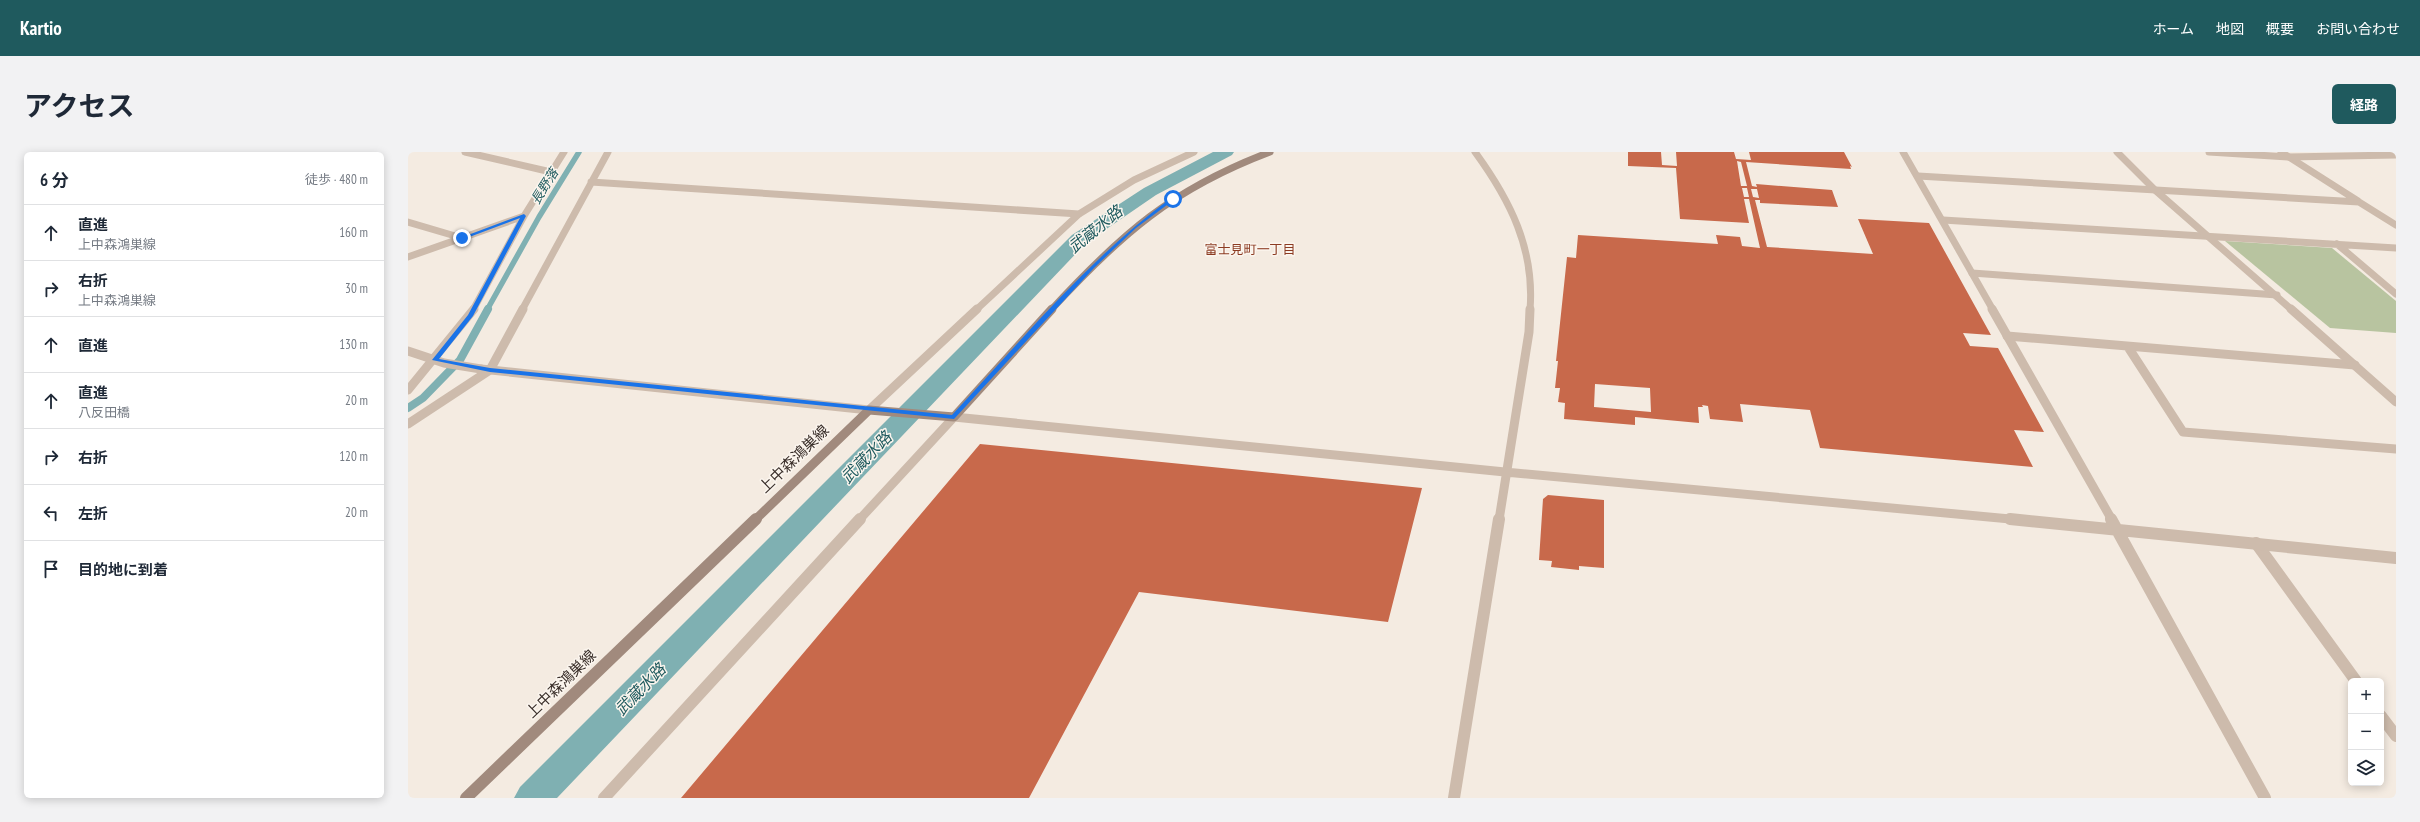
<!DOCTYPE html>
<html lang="ja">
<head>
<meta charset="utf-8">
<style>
  :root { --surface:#fff; --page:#f2f2f3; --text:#1f2937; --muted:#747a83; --line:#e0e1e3; --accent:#1f5a5e }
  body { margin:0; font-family:"PT Sans Narrow","Noto Sans JP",sans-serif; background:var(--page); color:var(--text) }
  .controls { position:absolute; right:12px; bottom:12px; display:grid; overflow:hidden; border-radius:6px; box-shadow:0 2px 10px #0003 }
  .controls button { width:36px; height:36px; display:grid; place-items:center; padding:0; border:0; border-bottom:1px solid var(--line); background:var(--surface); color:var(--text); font:20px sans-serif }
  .stop { position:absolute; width:12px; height:12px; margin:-9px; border:3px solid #1a73e8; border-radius:50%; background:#fff }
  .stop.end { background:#1a73e8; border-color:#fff; box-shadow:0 1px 4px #0008 }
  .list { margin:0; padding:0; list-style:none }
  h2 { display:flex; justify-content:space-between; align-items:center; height:52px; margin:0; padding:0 16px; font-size:17px }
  h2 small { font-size:13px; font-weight:400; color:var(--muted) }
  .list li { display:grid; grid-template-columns:26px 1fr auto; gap:12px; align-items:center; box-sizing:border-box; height:56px; padding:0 16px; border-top:1px solid var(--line) }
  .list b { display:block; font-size:15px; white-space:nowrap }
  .list p { margin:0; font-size:13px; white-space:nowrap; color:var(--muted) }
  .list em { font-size:13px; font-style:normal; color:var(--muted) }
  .icon { flex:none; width:22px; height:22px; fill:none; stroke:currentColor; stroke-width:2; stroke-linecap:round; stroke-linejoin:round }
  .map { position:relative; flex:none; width:1988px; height:646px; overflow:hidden; border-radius:6px }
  header { display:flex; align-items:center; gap:24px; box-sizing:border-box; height:56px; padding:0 20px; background:var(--accent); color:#fff }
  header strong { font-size:19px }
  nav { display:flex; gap:22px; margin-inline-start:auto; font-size:14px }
  .intro { display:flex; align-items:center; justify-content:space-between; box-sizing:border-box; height:96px; padding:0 24px }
  h1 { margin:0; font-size:28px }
  .button { padding:10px 18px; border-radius:6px; background:var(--accent); color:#fff; font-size:14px; font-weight:700 }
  main { display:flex; gap:24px; padding:0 24px }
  aside { flex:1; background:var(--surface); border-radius:6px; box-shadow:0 2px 10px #0003 }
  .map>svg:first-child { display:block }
  .green { fill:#b8c4a0 }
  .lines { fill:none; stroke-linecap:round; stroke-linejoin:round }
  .stream-far1 { stroke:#7fb0b2; stroke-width:5.5 }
  .stream { stroke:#7fb0b2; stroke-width:8 }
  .canal { fill:#7fb0b2; fill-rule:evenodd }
  .building { fill:#c8694b; fill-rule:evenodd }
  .minor-far2 { stroke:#cdbbac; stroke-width:7 }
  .minor-far1 { stroke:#cdbbac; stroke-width:9 }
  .minor { stroke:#cdbbac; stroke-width:12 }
  .tertiary-far2 { stroke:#cdbbac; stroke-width:7 }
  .tertiary-far1 { stroke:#cdbbac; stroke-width:9 }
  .tertiary { stroke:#cdbbac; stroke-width:12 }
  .secondary-far2 { stroke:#a18a7d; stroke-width:7 }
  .secondary-far1 { stroke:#a18a7d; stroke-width:9 }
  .secondary { stroke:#a18a7d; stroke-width:12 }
  .route { fill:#1a73e8 }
  .labels { text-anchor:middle; stroke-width:3; stroke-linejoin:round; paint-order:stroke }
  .far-water-label { font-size:13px; font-style:italic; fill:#1f5a5e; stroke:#fbf5ee }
  .far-neighbourhood-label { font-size:13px; fill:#8c3b22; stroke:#fbf5ee }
  .street-label { font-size:15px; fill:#3b302b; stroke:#fbf5ee }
  .water-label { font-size:16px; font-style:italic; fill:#1f5a5e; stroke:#fbf5ee }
</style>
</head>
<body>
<header>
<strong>Kartio</strong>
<nav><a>ホーム</a><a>地図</a><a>概要</a><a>お問い合わせ</a></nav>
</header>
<div class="intro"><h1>アクセス</h1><a class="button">経路</a></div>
<main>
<aside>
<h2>6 分<small>徒歩 · 480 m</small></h2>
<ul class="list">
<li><svg class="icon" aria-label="ahead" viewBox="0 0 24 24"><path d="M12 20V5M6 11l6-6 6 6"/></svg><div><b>直進</b><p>上中森鴻巣線</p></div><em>160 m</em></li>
<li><svg class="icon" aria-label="right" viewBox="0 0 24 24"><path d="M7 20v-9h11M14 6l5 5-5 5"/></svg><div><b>右折</b><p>上中森鴻巣線</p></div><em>30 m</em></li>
<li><svg class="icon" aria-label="ahead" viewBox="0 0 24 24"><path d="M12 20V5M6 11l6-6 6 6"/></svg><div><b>直進</b></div><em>130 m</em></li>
<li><svg class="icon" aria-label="ahead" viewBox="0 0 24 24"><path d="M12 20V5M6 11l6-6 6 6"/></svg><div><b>直進</b><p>八反田橋</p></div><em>20 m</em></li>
<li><svg class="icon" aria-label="right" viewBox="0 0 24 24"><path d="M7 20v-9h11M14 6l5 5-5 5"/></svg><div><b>右折</b></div><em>120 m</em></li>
<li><svg class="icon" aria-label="left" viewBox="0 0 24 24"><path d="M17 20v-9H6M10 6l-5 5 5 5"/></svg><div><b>左折</b></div><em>20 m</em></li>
<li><svg class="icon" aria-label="arrive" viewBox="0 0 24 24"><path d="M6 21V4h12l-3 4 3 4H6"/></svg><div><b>目的地に到着</b></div></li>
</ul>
</aside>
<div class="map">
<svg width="1988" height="646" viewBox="0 0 1988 646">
  <rect width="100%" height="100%" fill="#f4ebe1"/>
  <path class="green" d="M1817 89 1924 96 1988 149V181L1922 176Z"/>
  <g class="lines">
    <path class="stream-far1" d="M79 158 131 65 171 0"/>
    <path class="stream" d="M0 256 15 246 52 208 80 157"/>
    <path class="canal" d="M805 0H826L824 3 748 43 678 91 149 646H106L112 635 664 83 736 36Z"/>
  </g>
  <path class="building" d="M1220 0H1253L1254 13 1269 14 1268 0H1326L1328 7 1343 8 1341 0H1436L1444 15 1442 14 1443 17 1338 10 1344 34 1349 35 1348 32 1424 38 1430 55 1352 51V48H1347L1359 95 1465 102 1450 67 1521 71 1583 183 1555 181 1562 194 1590 196 1636 280 1606 278 1625 315 1412 296 1402 258 1332 252 1335 270 1302 267 1300 254 1294 253 1295 255H1290L1291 271 1227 265V273L1156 267 1157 251 1150 250 1152 236H1147L1150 209H1148L1159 105 1168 106 1170 83 1310 92 1308 83 1332 85 1334 94 1352 96 1341 47H1336L1341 71 1272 67 1268 16 1220 14ZM1329 9 1333 10 1339 34H1333ZM1334 36H1339L1341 45H1336ZM1343 37H1349L1351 46 1345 45ZM1187 232 1242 236 1243 260 1186 255Z
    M572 292 1014 336 980 470 731 440 621 646H273Z
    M1140 343 1196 348V416L1171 414V418L1143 415 1144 409 1131 408 1135 347Z"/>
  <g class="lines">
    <path class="minor-far2" d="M57 0 143 20
      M1873 0 1950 49
      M1510 24 1951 50 1988 73
      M183 30 671 62
      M1535 68 1988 96
      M0 70 54 86
      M1929 92 1988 142
      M0 105 116 64
      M1564 121 1869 143
      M65 158 116 64 156 0
      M114 158 200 0
      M568 158 671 62 726 28 786 0"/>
    <path class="minor-far1" d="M1599 184 1947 213
      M1720 195 1775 280 1988 297
      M73 217 461 258 569 157
      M0 238 66 157
      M0 272 82 218 115 157
      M451 368 546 265"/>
    <path class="minor" d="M1848 391 1948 529
      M1973 564 1988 584
      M196 646 452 367"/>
    <path class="tertiary-far2" d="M1067 0C1102 48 1127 97 1122 158
      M1495 0 1585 158
      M1709 0 1747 38 1884 158
      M1801 0 1880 5 1988 3"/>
    <path class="tertiary-far1" d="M1584 157 1704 368
      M1883 157 1988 250
      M0 199 36 211 73 217
      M546 265 1097 320 1613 368
      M1091 368 1121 180 1122 157"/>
    <path class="tertiary" d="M1602 367 1988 406
      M1703 367 1857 646
      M1046 646 1091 367"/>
    <path class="secondary-far2" d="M643 158C713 82 764 37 862 0"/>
    <path class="secondary-far1" d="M347 368 461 258 546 265 644 157"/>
    <path class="secondary" d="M58 646 348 367"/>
  </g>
  <path class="route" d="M763 46 767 47 728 76 686 116 546 267 82 220 24 208 60 163 112 66 56 87 52 86 116 62 118 64 65 164 31 207 82 216 544 263C614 188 680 107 763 46Z"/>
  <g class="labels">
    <g class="far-water-label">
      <text transform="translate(136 34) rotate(-58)" y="5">長野落</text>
    </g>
    <g class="far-neighbourhood-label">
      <text x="842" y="102">富士見町一丁目</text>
    </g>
    <g class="street-label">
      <text transform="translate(386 307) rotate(-44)" y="5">上中森鴻巣線</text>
      <text transform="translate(153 532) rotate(-44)" y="5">上中森鴻巣線</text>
    </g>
    <g class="water-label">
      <text transform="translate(687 77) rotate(-39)" y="6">武蔵水路</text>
      <text transform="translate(458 305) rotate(-46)" y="6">武蔵水路</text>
      <text transform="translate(232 537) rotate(-46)" y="6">武蔵水路</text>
    </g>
  </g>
</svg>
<div class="controls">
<button>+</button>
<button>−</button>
<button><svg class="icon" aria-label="layers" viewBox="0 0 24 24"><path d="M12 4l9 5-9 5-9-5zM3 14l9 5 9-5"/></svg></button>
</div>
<div class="stop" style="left:765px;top:47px"></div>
<div class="stop end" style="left:54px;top:86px"></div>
</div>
</main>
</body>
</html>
